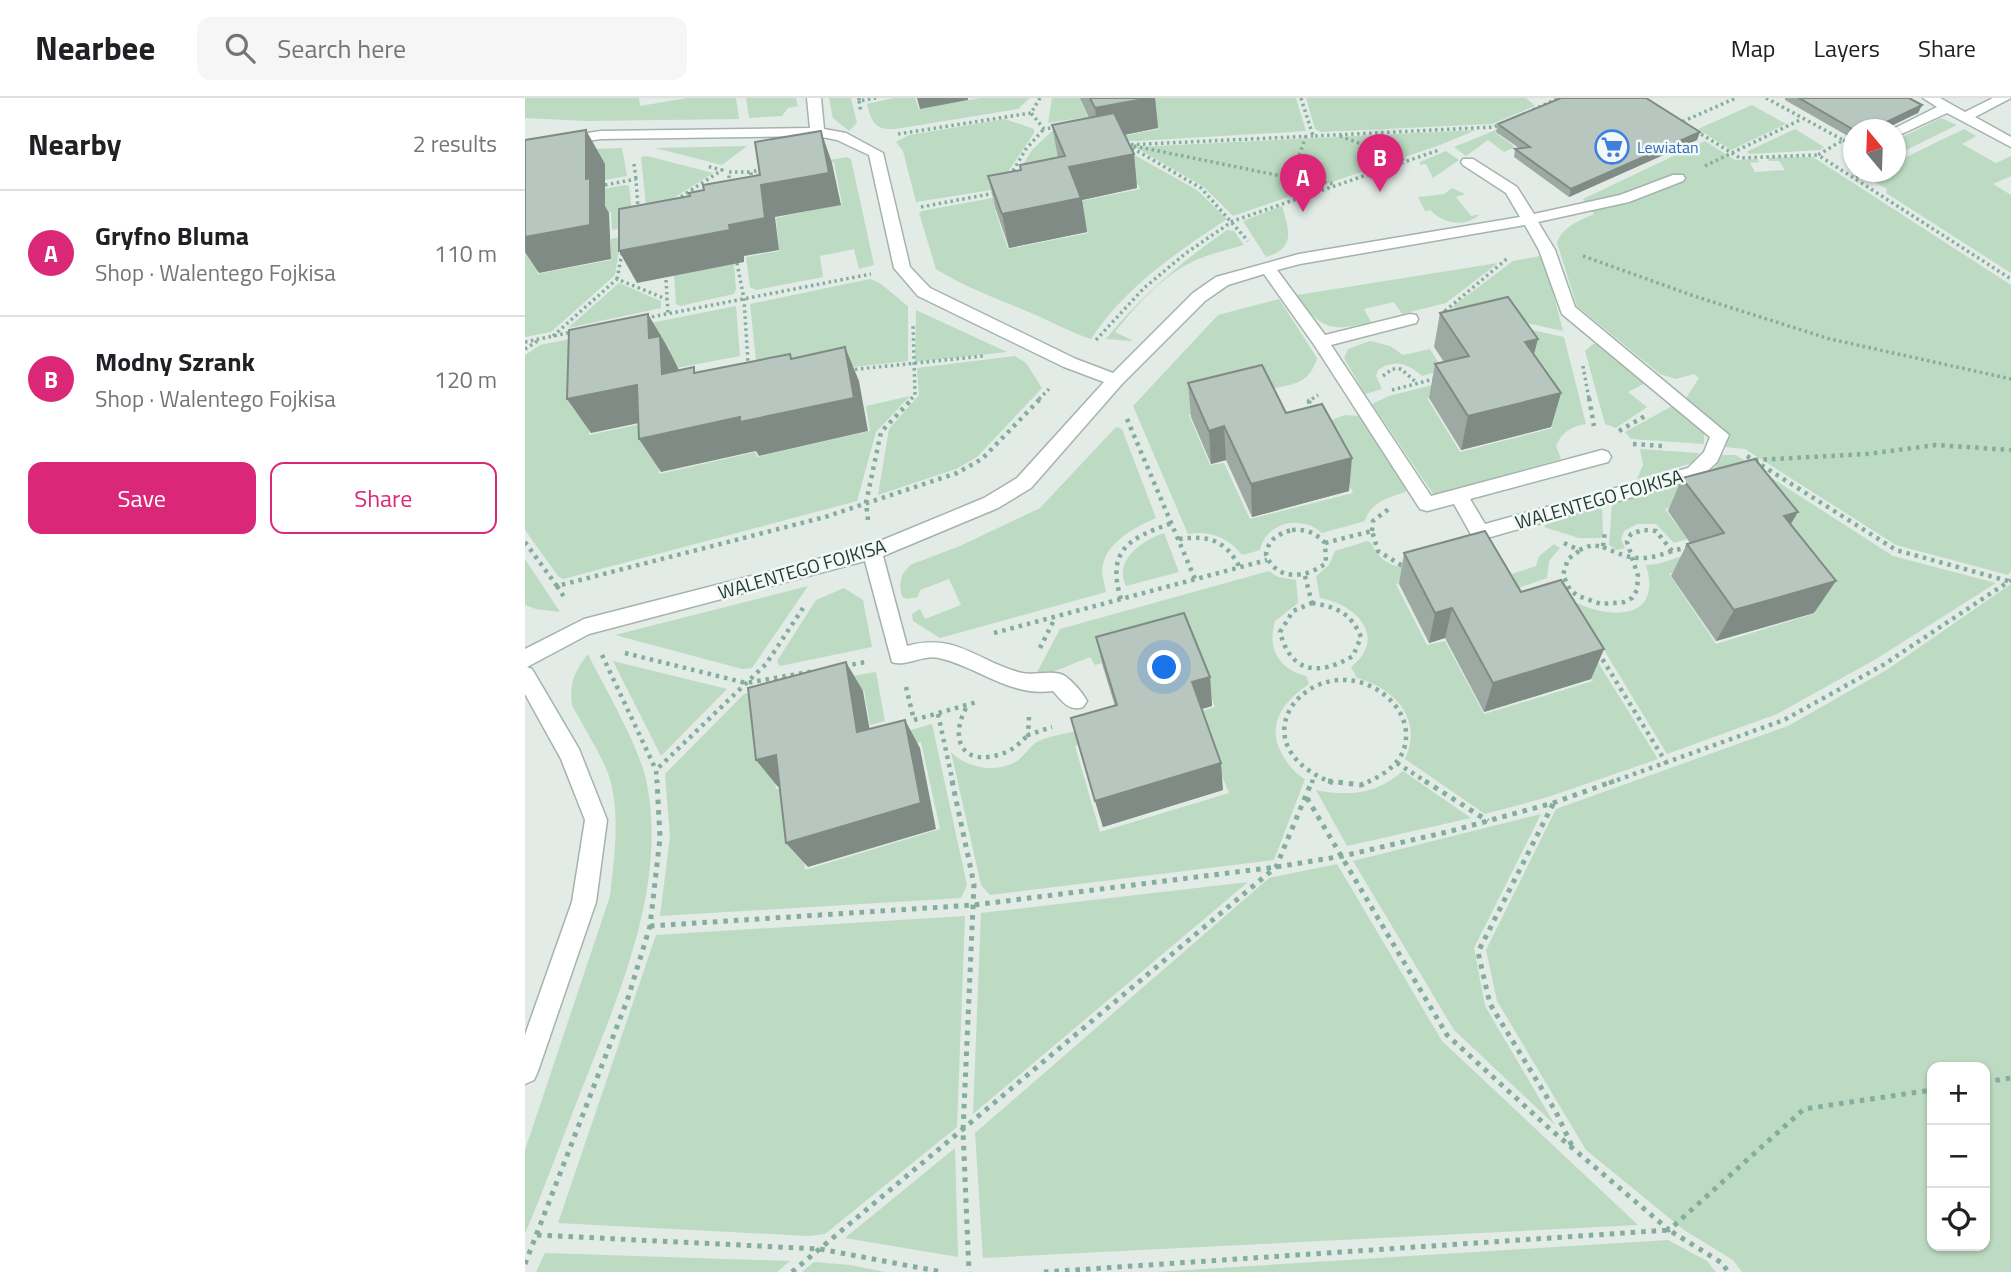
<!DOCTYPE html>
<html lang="en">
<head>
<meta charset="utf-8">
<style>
  :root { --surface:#fff; --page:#f6f6f6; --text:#202124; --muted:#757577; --line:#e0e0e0; --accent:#db2777 }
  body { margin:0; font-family:"Titillium Web",sans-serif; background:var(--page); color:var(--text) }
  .controls { position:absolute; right:21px; bottom:21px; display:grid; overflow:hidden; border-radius:14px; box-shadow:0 2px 5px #0004 }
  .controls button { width:63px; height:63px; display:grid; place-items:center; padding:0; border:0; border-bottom:2px solid var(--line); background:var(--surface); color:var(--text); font:35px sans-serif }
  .compass { position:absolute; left:1318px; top:21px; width:63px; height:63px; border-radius:50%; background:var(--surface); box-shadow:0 2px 5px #0004; rotate:341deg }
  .you { position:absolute; left:640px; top:570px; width:24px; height:24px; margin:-18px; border:5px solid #fff; border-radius:50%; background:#1a73e8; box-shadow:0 0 0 10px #1a73e833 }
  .badge { display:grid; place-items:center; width:46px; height:46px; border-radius:50%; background:var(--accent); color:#fff; font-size:23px; font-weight:700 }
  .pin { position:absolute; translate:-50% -58px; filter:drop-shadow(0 2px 4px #0008) }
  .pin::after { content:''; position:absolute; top:37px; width:24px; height:21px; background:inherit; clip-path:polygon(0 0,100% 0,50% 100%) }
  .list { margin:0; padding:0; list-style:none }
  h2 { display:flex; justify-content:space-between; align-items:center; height:91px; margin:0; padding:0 28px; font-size:30px }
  h2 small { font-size:23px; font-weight:400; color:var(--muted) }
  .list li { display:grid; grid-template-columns:46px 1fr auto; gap:21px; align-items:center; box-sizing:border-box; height:126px; padding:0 28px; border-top:2px solid var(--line) }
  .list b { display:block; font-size:26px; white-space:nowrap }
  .list p { margin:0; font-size:23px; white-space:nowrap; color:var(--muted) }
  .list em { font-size:23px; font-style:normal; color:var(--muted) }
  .actions { display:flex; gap:14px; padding:21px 28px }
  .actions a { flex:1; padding:16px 0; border:2px solid var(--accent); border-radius:14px; text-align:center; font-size:24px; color:var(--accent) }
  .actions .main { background:var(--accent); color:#fff }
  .icon { flex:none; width:38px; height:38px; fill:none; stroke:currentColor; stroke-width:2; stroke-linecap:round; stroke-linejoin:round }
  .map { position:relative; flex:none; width:1486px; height:1174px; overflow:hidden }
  header { display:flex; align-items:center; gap:42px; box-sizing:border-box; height:98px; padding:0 35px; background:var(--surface); border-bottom:2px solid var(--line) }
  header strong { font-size:33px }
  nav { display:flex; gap:38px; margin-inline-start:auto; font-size:24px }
  .search { width:490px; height:63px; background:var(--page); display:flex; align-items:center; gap:18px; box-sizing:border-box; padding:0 24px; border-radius:14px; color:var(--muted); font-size:26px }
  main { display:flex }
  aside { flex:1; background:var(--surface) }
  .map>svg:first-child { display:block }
  .green { fill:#bcdbc2; fill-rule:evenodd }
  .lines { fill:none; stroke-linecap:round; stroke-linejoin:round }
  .minor-casing { stroke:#a5b3ad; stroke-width:3 }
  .path-far2 { stroke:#84ad9d; stroke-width:3.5; stroke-dasharray:2.5 3.5; stroke-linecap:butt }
  .path-far1 { stroke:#84ad9d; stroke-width:4.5; stroke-dasharray:3.5 5; stroke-linecap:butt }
  .path { stroke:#84ad9d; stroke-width:5; stroke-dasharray:4.5 6; stroke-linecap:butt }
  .minor { fill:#fff; fill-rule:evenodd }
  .wall { fill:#9daaa4 }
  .shaded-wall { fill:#808b86 }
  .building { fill:#b7c6bf; stroke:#808b86; stroke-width:2 }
  .labels { text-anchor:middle; stroke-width:5; stroke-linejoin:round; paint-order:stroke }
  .far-shop-label { font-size:16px; fill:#366cbe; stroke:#f2f8f5; text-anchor:start }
  .street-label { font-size:19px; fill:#233b33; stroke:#f2f8f5 }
</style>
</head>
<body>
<header>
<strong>Nearbee</strong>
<div class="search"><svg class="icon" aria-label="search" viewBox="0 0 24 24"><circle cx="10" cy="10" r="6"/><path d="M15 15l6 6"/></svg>Search here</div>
<nav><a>Map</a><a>Layers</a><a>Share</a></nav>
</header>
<main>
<aside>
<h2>Nearby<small>2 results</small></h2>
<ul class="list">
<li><span class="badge">A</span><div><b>Gryfno Bluma</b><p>Shop · Walentego Fojkisa</p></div><em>110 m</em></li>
<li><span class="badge">B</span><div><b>Modny Szrank</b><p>Shop · Walentego Fojkisa</p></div><em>120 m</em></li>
</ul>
<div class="actions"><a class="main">Save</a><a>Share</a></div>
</aside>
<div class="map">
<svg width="1486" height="1174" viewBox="0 0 1486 1174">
  <rect width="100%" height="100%" fill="#e2ebe6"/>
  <path class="green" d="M0 0H114L115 8 162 0H211L214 21 61 23 0 20Z
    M221 0H271L273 8 263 10 257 18 224 20Z
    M304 0H326L332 25 324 33 308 20Z
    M368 0H390L394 11 455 0H505L493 11 370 31C350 32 347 25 342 6Z
    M527 0H562L556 3 563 19 523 25Z
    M619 0H771L781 33 612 43 576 42 634 31Z
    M781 0H1001L1010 8 967 26 796 34 790 31Z
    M1050 0H1053L970 34 990 49 979 54 963 42 941 58 929 49Z
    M1227 7 1261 26 1206 52 1173 31Z
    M1416 20 1432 27 1371 57V42Z
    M480 21 509 31V35L473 89 466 92 391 104 378 53 371 44 384 37Z
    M550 29 588 49 529 60 485 87 507 52 527 33Z
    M1270 31 1299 49 1295 52 1225 56 1221 54Z
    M1439 31 1451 38 1437 46 1471 65 1486 58V78L1468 86 1486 97V175L1361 95 1362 91 1341 79 1352 74H1370L1371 64Z
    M951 32 915 47 708 118 679 89 610 49Z
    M1180 43 1210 62 1233 61 1234 64 1225 65 1230 74 1260 72 1254 63H1244L1243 60 1288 59 1486 187V474L1483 477 1371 447 1220 351 1199 349 1203 335 1161 300 1174 280 1169 276 1151 281 1135 276 1052 208 1032 145C1038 128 1054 123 1069 116L1058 101Z
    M222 48 197 67 130 50Z
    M595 49 672 92 702 121C652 154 599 190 566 241 544 234 526 223 506 215 473 201 441 190 411 171L394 115 397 113 500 94 501 105 470 112 483 151 563 135 551 104 615 91Z
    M97 50 102 78 73 83 14 129 12 176 86 162V141L96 139 90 177 26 234 0 239V62L71 51Z
    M921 53 934 62 908 80 901 66 895 67V64Z
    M122 58 188 75 122 117 116 59Z
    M322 59 326 61 349 167 334 171 329 151 295 158 298 179 231 192 225 189 221 159 254 153 251 120 317 106 309 64 242 76 233 95 231 75Z
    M100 87 104 88 108 123 97 130 87 132 86 114 73 116V92Z
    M927 90 940 96 931 99 946 118 955 116C941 130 918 126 905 112L900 113 893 99 919 96Z
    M757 108C765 134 770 150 741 159L718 123Z
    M702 132 709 133 719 147C702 152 683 156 667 164 636 179 611 208 590 234L609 243 581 241C616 198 656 164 702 132Z
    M1015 158 1022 172 1038 233 927 209 988 163Z
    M205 162V166H209L211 191 209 196 155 208 151 206 149 177Z
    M973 165 921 205 877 216 869 204 839 211 846 224C806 234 796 232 772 197Z
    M345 181C358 184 371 200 383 208V263L283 274 232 271 225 206Z
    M94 185 136 203V210L43 230Z
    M754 201 792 260C784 288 766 286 741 292L752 323 739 299 664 317 685 367 699 365 725 421 828 395 796 326 820 317 834 318 882 391 880 394C865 399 845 404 840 423L797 435C776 416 741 424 735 452L717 457C704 440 685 432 663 436L608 308 693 217Z
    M211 208 215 258 146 271 144 249 64 266V337L130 323 134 376 231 354 232 359 345 333 341 308 385 298 351 334 332 403 38 481 33 478 0 432V257L15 247Z
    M391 212 482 254 390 264Z
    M934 216 1039 239 1061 326C1046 328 1036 335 1031 348L1036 361 909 397 847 306 864 298 927 282 935 291 902 300 935 354 1028 330 994 279Z
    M845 243 865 248 878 257 905 251 918 272 897 278C882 265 870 261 853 272L851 278 857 291 840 296 819 260 823 251Z
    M1068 246H1074L1122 284 1103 294 1122 309 1091 330 1080 326 1060 253Z
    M490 258 501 265 517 290 452 359 431 371 353 397 364 331 394 297 392 270Z
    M1149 307 1179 334V346L1106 341 1100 334Z
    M591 329 597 331 631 420C609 430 580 444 577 472 577 478 580 487 581 494L415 540 388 523 387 516 395 511 400 521 436 507 424 481 395 492 393 499 383 501 377 499 375 489 377 477 385 467 435 448 515 410Z
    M1115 351 1174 355 1168 365 1112 381 1118 367Z
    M1196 357H1211L1368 458 1471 485 1351 561 1252 616 1142 656 1050 504C1086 522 1138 522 1121 467L1133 466 1169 454 1178 466 1144 476 1191 546 1291 515 1243 451 1213 392 1140 411 1162 441 1149 445 1131 426H1112L1099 433 1096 441 1100 450 1091 452 1084 447 1087 406 1186 377Z
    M1077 408 1078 437 1075 440H1054L1019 429 1024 422Z
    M639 435 654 474 601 488C588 462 618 442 639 435Z
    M842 443 846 445C863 486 918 467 952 463L871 486 902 547 920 543 959 616 1068 583 1025 510 1030 495 1133 661 1023 699 960 716 880 661C899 621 869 590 832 580L826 569C864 539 830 506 795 500L791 478 804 467 810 453Z
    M1029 446 1035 450 1024 463 1022 480 993 490 987 476 1011 468 1014 458Z
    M0 461 35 514 11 511 0 507Z
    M744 473 753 479 771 482 773 505 750 523C742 550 753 571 781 578L784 586C756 605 739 630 760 661 766 670 771 676 780 681L749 762 465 797 456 787 426 654C442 670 471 676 492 663 499 658 505 648 512 644 526 637 545 635 560 631L562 643 550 648 575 734 704 695 671 615 690 609 664 541 570 567 565 559C546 566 530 575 510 578L535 531Z
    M1486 486V1174H1217L1208 1162 1159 1132 1061 1052 972 903 961 852 1031 711 1263 628 1363 571ZM1407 969H1460V1148H1407Z
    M283 488 227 570 217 571 90 537Z
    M319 490 338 502 347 549 255 568 252 563 291 502Z
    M63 556C80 591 115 649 122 686 142 790 93 898 56 993 37 1041 20 1089 0 1136V1052L85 798C89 762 95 721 86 685 81 663 58 629 47 607 44 586 50 572 63 556Z
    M88 563 202 591 136 658Z
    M351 574 360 623 345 627 339 592 241 618 251 691 270 686 280 772 415 731 396 644 351 655 349 642 407 626 442 787 436 800 135 818 145 739 140 676 219 596Z
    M878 673 946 720 822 748 791 692C824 699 852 696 878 673Z
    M1016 716 949 850 960 908 1030 1027 929 932 828 763Z
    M812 766 917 943 1113 1127 458 1160 450 1035 744 780Z
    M723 784 448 1016 456 815Z
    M440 818 432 1029 300 1136 284 1138 33 1125 131 837Z
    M430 1050 433 1159 320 1140Z
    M1143 1142 1182 1163 1191 1174H630Z
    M20 1155 265 1163 252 1174H11Z
    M289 1164 325 1167 360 1174H277Z"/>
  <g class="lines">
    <defs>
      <path id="minor" d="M282 0H296L299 31 321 35 358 55 385 169 405 190 551 261 588 275 668 195 691 179 774 156 995 119 981 95 938 67 936 64 938 61H948L992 89 1009 116 1095 97 1148 77H1158L1160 80 1158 83 1104 104 1013 124 1030 152 1050 209 1204 337 1192 364 1175 380 955 442 948 440 929 406 902 413 895 411 790 248 739 176 703 187 680 203 597 286 506 390 473 410 358 458 382 548C432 534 452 564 497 575 509 578 529 571 540 578 548 584 557 594 562 603L558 609C544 614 537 603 528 593 484 599 454 569 414 560 398 556 382 569 367 564L340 463 64 536 2 569 7 571 54 651 82 722 71 804 13 973 9 982 0 986V937L47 804 60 722 36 661 0 596V551L59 521 343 448 459 400 492 380 579 284 539 269 393 198 369 170 344 57 312 42 292 38 76 41 0 52V44L76 33 285 30ZM1000 127 1014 152 1037 216 1185 339 1179 354 1163 370 960 426 945 401 1083 364 1086 359 1083 354 1077 352 906 398 806 247 891 225 893 221 891 217 885 216 800 237 752 172 775 166Z
        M1398 0H1415L1440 14 1468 0H1486L1450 19 1486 39V49L1422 15 1370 39V32H1366L1412 9Z"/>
    </defs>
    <use href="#minor" class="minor-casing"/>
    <path class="path-far2" d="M334 0V3L351 0
      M515 0 506 15 519 31 532 29
      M776 0 788 38 969 29 977 25
      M1241 0 1318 42 1293 57 1486 181
      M334 3 336 14
      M1008 12 1034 0
      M1152 26 1211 0
      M1171 33 1215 60 1293 57
      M373 36 506 15
      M781 38 766 80 811 86
      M815 38 882 63
      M1318 42 1328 48
      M600 47 788 38
      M602 47 676 90 723 143
      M609 48 766 80
      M109 66 111 81
      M1180 68 1277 21
      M485 78 501 51 519 31
      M1331 79 1344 74
      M226 83V74L239 71
      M204 86V74H226
      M80 87 111 81 113 111
      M151 102 197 72 181 68
      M396 109 470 95
      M1058 158 1169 198 1305 241 1486 281
      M212 165 219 201 223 265
      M92 181 97 155
      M141 182 143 216
      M926 214 920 213 984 159
      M121 220 346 176
      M28 238 92 181 141 201
      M571 242 619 190 661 155 708 123 914 52
      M0 244 47 234
      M0 251 14 242
      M1058 268 1064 301
      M324 272 458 258
      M858 278 867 271H876L892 285
      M867 292 913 280
      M386 301 390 297 388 225
      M514 301 524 291
      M787 301 793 297"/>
    <path class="path-far1" d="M1064 300 1069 328
      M786 314 784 303 789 300
      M602 321 670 481
      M1094 333 1120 318
      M1108 346 1138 348
      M1222 358 1371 452 1483 483
      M1230 362 1342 356 1411 347 1486 352
      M343 422 341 405 356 334 388 300
      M767 432C781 431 790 434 800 445L801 465C782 480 752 484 741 457 743 442 752 436 767 432Z
      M847 433 848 423 865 410
      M654 441C684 437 701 442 715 470
      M0 444 32 488 300 419 432 375 457 361 516 300
      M800 445 847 433 853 453 876 467H883
      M1039 445 1054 452 1067 447 1078 449 1080 433
      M1078 449C1107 462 1117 464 1147 453
      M1054 453 1043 461 1038 477 1045 492 1053 498 1076 506 1099 504 1107 500 1112 492 1113 478 1102 444 1106 436 1118 432 1131 433 1147 453 1164 449
      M780 478 787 505
      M32 488 41 502
      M596 501C581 452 604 440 647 425
      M787 505C812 509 826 515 836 539L828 558C794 578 766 576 755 534L768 513Z
      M469 535 742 462
      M515 550 530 520
      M1073 554 1142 666
      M100 555 221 585 290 573
      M77 557 131 672
      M319 568 341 564
      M381 589 389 622 452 604
      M441 610C424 642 438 669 476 656 487 653 495 645 503 637
      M413 616 428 685
      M504 619 503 637 527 629
      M872 665 903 685
      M132 685 131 672 241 566 280 507
      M787 685 788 680
      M808 685C701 643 794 543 861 598 873 608 882 623 881 640 880 663 860 677 840 685
      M1084 685 1259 622 1358 567 1486 482"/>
    <path class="path" d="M427 683 449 786 438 1033 444 1174
      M803 683 836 687 845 683
      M900 683 963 723
      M782 700 922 937 1025 1031 1144 1132 1279 1011 1407 992
      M1028 706 953 854 965 906 1031 1014 1047 1048
      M125 828 449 807 751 769 818 758 926 733 1028 705 1089 683
      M1460 984 1486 980
      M12 1137 295 1151 417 1174
      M0 1166 103 900 125 828 135 740 132 683
      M267 1174 751 769 787 683
      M519 1174 1144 1132 1197 1165 1203 1174"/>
    <use href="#minor" class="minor"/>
  </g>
  <path class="wall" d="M555 0H630L633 30 599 37 609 56 612 90 557 102 562 134 484 150 471 112 463 78 496 72 495 67 533 60 527 27 564 20Z
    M1260 0H1384L1397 7 1393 15 1328 32V41L1260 2Z
    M973 26 1172 42 1044 99 989 59 990 51 994 50 971 34Z
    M915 215 1009 257 1036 295 1026 329 936 352 904 300 910 266 919 264 909 249Z
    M663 285 761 315 824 393 727 419 701 362 686 366 666 319Z
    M1157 380 1266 426 1289 515 1191 543 1146 478 1162 446 1165 445 1143 413Z
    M879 455 996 494 1079 551 1066 581 959 614 920 540 904 545 874 486Z
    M571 539 685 579 687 608 677 611 698 692 578 729 546 620 590 608 578 569Z"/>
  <path class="shaded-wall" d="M392 0H443V2L395 11Z
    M624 0H630L633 30 574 42 570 10Z
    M1397 7 1393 15 1358 32H1345Z
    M61 32 80 66V108L84 115 86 161 14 175 0 154V139Z
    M296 33 307 65 316 107 250 119 254 152 219 158V164L112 185 94 153 204 127 236 87Z
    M1175 34 1172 42 1044 99 1046 91Z
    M609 56 612 90 557 102 562 134 484 150 477 116 544 69Z
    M123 216 143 250 154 272 137 276 124 240Z
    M1013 241 1004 275 1000 244Z
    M320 249 334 283 343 333 234 358 231 353 136 374 114 341 215 319Z
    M112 287 133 321 66 335 42 301Z
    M1036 295 1026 329 936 352 943 318Z
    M699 328 701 362 686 366 684 333Z
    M827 360 824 393 727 419 726 386Z
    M1273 414 1254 446 1259 418Z
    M1311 483 1289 515 1191 543 1209 512Z
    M927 510 920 540 904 545 910 515Z
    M1079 551 1066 581 959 614 968 585Z
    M321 564 338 593 350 662 332 634Z
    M685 579 687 608 670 613 667 584Z
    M380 622 395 650 411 731 283 769 261 745Z
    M251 657 272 684 253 689 231 662Z
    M696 665 698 692 578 729 570 703Z"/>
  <path class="building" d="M565 0H624L570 10Z
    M1036 0H1121L1175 34 1046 91 990 51 1005 49 973 26Z
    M1274 0H1384L1397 7 1345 32H1329Z
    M589 15 609 56 544 69 556 100 477 116 463 78 496 72 495 67 540 58 527 27Z
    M61 32V81L65 80V127L0 139V42Z
    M296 33 304 75 236 87 240 120 204 127 205 132 94 153V111L165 98 164 95 179 92 178 87 235 77 230 44Z
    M983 199 1013 241 1000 244 1036 295 943 318 910 266 944 258 915 215Z
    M123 216 124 240 135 238 137 276 169 269V275L265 256 266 261 320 249 329 300 215 324V319L114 341 112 287 42 301 44 232Z
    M737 267 761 315 797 306 827 360 726 386 699 328 684 333 663 285Z
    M1230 361 1273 414 1259 418 1311 483 1209 512 1162 446 1199 435 1157 380Z
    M960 433 996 494 1036 482 1079 551 968 585 927 510 910 515 879 455Z
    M659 515 685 579 667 584 696 665 570 703 546 620 592 607 571 539Z
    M321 564 332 634 380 622 396 705 261 745 251 657 231 662 223 590Z"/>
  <defs>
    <symbol id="supermarket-ring" viewBox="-11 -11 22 22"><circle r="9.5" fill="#f2f8f5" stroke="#3f7fe0" stroke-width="1.5"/><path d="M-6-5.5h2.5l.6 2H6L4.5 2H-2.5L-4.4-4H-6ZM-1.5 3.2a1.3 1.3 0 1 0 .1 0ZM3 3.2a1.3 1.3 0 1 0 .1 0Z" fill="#3f7fe0"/></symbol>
  </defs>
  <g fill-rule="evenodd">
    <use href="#supermarket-ring" x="1068" y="30" width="38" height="38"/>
  </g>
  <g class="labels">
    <g class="far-shop-label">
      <text x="1112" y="55">Lewiatan</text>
    </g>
    <g class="street-label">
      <text transform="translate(1074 401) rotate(-16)" y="7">WALENTEGO FOJKISA</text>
      <text transform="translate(277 471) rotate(-16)" y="7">WALENTEGO FOJKISA</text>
    </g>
  </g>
</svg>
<div class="controls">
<button>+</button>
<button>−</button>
<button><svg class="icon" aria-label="locate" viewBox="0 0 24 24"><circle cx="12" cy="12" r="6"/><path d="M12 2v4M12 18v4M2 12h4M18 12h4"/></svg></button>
</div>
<svg class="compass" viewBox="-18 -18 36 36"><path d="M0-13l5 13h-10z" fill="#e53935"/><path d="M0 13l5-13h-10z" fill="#757577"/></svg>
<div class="you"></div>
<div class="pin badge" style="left:778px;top:114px">A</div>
<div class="pin badge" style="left:855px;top:94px">B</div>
</div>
</main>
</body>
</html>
